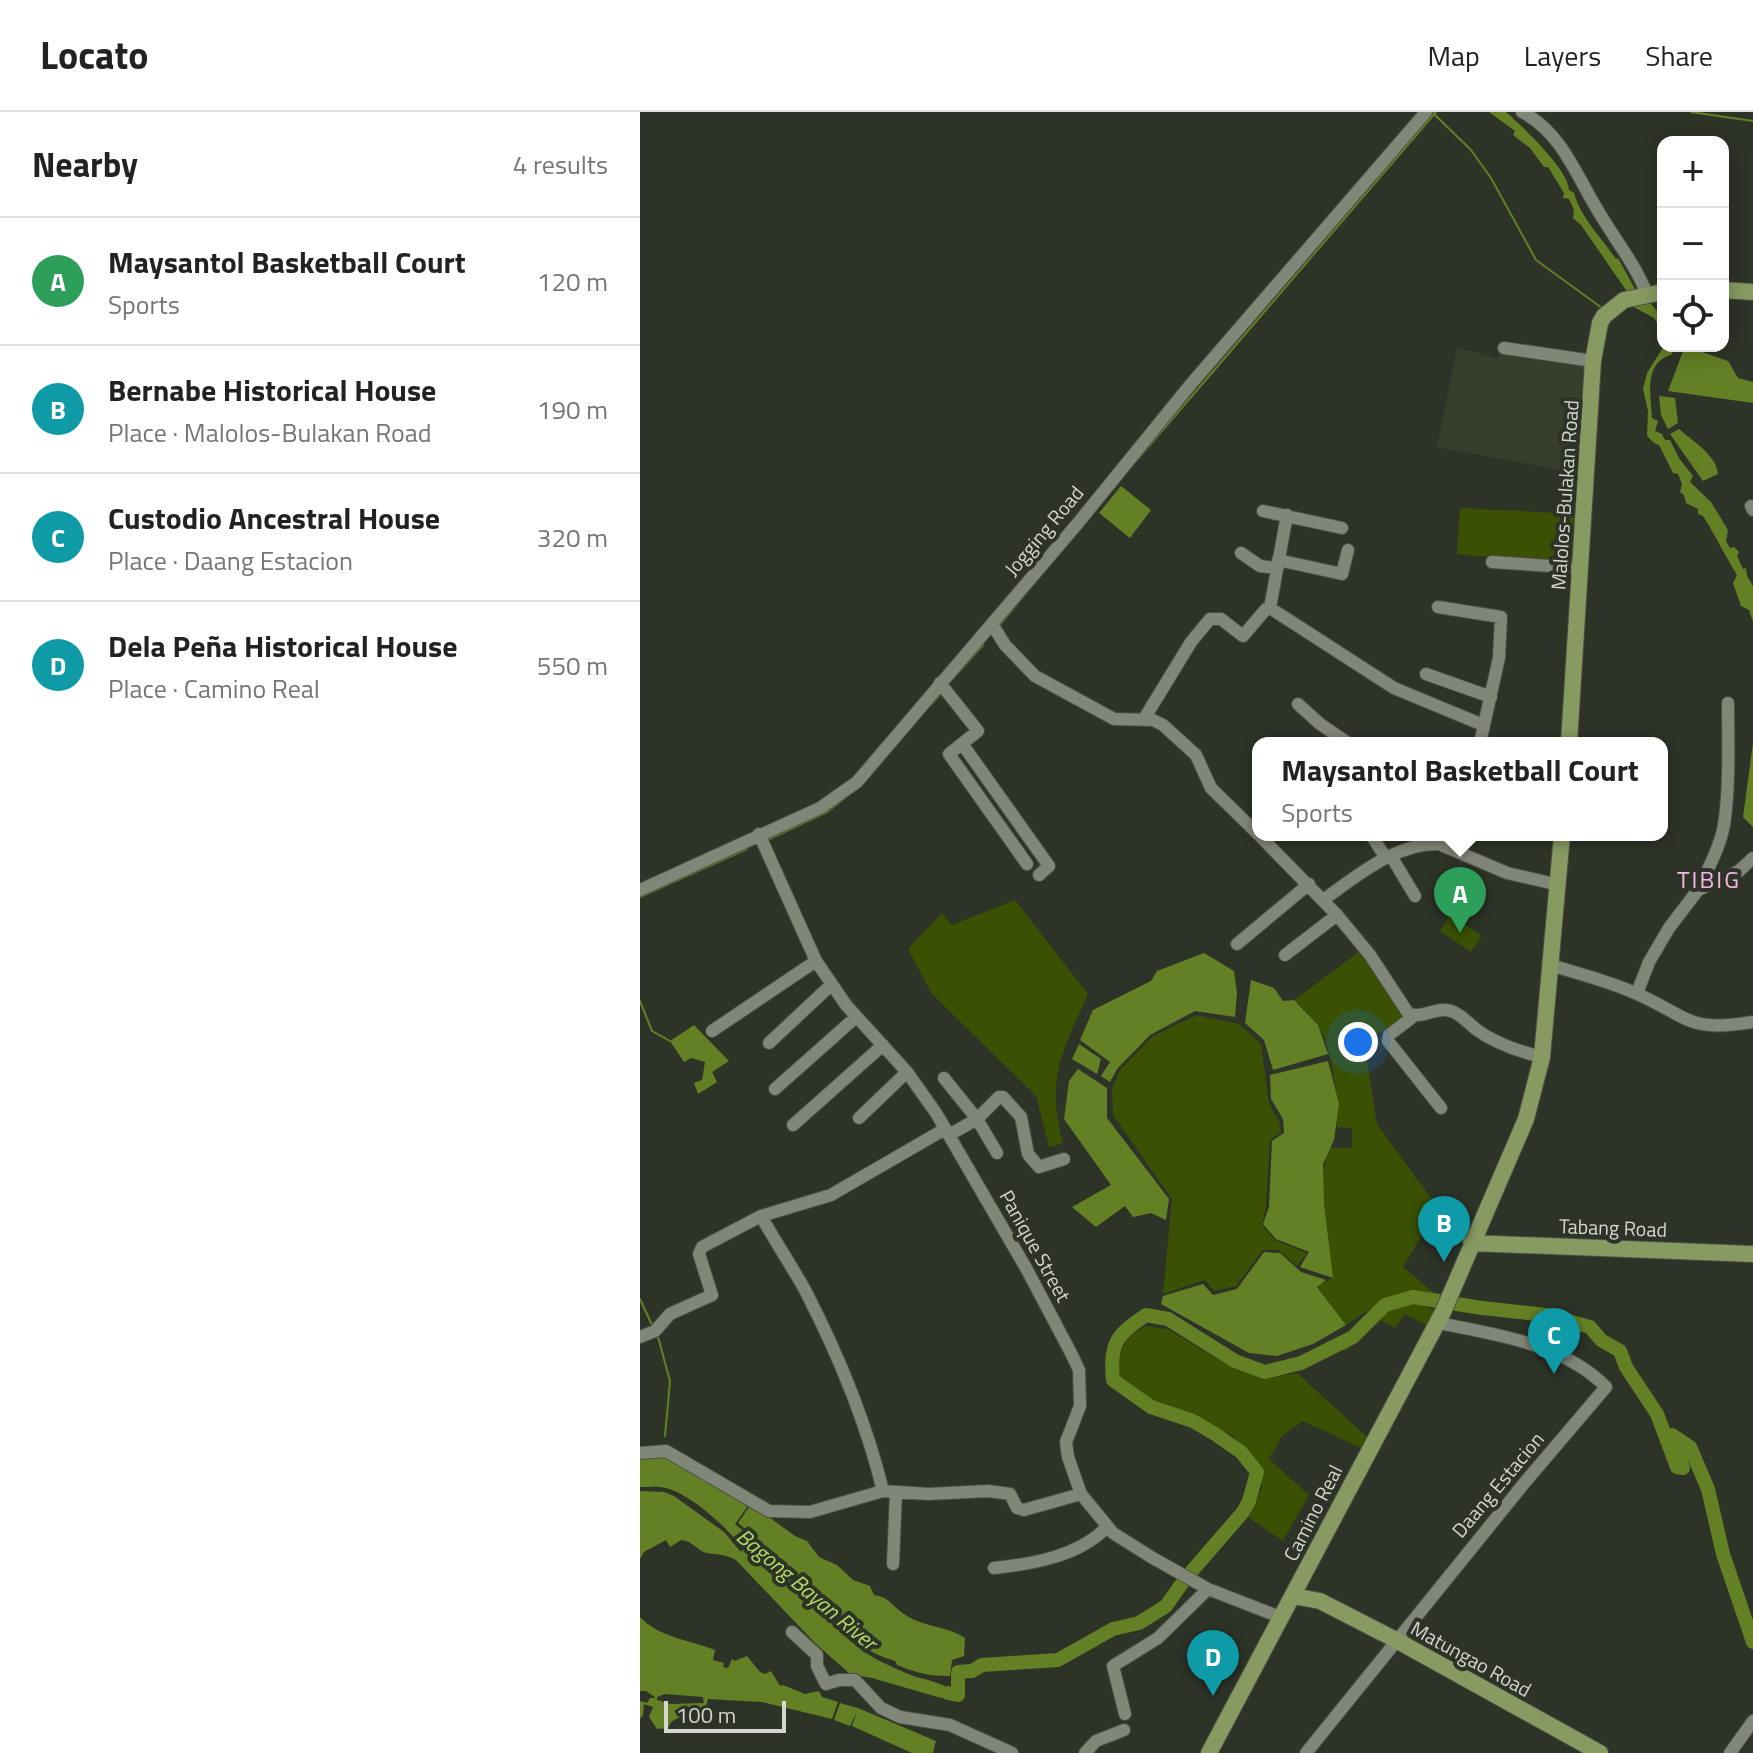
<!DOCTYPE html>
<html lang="en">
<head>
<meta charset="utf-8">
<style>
  :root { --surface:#fff; --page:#f6f6f6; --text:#222; --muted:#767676; --line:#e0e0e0; --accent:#db2777 }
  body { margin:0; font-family:"Titillium Web",sans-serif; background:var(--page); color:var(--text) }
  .controls { position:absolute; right:24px; top:24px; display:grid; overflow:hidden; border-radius:16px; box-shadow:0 4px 20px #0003 }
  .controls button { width:72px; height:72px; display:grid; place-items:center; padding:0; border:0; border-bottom:2px solid var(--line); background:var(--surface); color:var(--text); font:40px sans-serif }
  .scale { position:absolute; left:24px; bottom:20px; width:122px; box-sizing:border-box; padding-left:8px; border:4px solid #d4d7d0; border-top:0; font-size:22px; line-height:28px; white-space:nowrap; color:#d4d7d0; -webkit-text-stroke:6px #2e3327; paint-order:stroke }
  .you { position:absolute; left:718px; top:930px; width:28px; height:28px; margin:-20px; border:6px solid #fff; border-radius:50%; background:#1a73e8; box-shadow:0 0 0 12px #1a73e833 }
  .badge { display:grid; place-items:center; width:52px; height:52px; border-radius:50%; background:var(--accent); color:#fff; font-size:26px; font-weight:700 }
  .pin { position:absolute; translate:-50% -66px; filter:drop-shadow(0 2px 4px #0008) }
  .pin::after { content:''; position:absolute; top:42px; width:28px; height:24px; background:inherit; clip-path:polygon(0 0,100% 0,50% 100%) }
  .popup { position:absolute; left:612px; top:625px; width:416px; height:104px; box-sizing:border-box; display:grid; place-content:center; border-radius:16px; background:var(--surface); filter:drop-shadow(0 2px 6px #0005); font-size:26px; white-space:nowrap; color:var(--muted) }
  .popup b { font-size:30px; color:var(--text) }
  .popup::after { content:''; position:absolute; left:50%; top:100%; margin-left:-16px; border:16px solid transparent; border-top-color:var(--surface) }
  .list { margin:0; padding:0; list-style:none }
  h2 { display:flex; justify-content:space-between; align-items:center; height:104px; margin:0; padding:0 32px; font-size:34px }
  h2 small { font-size:26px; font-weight:400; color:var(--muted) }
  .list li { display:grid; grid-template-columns:52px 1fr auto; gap:24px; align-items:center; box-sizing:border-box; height:128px; padding:0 32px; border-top:2px solid var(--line) }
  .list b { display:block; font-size:30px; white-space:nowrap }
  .list p { margin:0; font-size:26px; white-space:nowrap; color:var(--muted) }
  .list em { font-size:26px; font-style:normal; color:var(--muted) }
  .icon { flex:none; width:44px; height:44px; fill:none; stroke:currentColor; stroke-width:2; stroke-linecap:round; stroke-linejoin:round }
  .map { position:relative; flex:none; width:1113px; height:1641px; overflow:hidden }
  header { display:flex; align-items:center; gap:48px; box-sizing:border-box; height:112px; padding:0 40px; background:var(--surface); border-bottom:2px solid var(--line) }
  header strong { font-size:38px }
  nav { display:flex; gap:44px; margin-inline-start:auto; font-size:28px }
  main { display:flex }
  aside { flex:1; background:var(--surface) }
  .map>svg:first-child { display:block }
  .built { fill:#373e2c }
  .green { fill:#3a5003 }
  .water { fill:#638025; fill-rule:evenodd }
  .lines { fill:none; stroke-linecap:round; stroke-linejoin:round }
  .stream { stroke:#638025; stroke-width:2 }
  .river { stroke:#638025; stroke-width:14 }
  .minor-casing { stroke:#4b5046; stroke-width:14 }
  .major-casing { stroke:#4b5046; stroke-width:18 }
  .minor { stroke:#818778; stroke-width:12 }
  .major { stroke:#869a61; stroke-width:16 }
  .labels { text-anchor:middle; stroke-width:8; stroke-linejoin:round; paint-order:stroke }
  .street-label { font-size:20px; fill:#d4d7d0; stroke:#2e3327 }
  .water-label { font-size:22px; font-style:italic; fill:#b3db67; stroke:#2e3327 }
  .quarter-label { font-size:24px; letter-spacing:2px; fill:#f8b6e8; stroke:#2e3327 }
</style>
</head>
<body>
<header>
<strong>Locato</strong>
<nav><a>Map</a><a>Layers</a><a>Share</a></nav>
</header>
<main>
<aside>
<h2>Nearby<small>4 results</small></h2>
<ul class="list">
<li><span class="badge" style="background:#2e9e5b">A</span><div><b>Maysantol Basketball Court</b><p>Sports</p></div><em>120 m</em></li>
<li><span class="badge" style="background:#0f9aa8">B</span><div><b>Bernabe Historical House</b><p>Place · Malolos-Bulakan Road</p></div><em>190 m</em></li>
<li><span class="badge" style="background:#0f9aa8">C</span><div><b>Custodio Ancestral House</b><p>Place · Daang Estacion</p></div><em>320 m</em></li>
<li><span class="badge" style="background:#0f9aa8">D</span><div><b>Dela Peña Historical House</b><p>Place · Camino Real</p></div><em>550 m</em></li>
</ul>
</aside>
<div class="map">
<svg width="1113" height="1641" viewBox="0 0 1113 1641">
  <rect width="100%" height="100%" fill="#2e3327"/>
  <path class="built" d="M817 235 858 247 861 235 949 248 942 362 797 335Z"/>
  <path class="green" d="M820 396 940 402 937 454 817 442Z
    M375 788 448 882C423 940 405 965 423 1031L409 1035 396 984 292 882 268 837 302 801 312 813Z
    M810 803 842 824 831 840 800 819Z
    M720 839 764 906 724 930 737 1012 798 1096 763 1155 797 1183C751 1184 743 1188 706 1213L677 1174 693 1166C688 1126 673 1074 690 1036H712V1016L697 1015C699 990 692 931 676 911 670 903 662 896 654 888Z
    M557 903 599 912 621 932 629 992 639 1009 641 1020 630 1028 626 1094 622 1113 635 1128 667 1141 657 1154 638 1138H623L596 1174 574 1179 565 1168 523 1182 532 1087 473 1003 472 977 480 958 513 924Z
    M770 1189 795 1198 788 1214 765 1202 755 1216 740 1208 731 1216 724 1218 707 1238 698 1237 746 1195Z
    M506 1214 527 1217 576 1246 625 1267 657 1261 727 1325 721 1336 663 1309 642 1324 629 1347 669 1383 643 1429 609 1406 622 1375 620 1359 593 1324 562 1309 516 1293 480 1268C475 1242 483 1226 506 1214Z"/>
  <path class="water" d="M849 0H866C882 14 929 58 929 78L934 81C941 106 961 125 976 147L978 146 996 179 988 181 941 113 933 106 934 98 929 87 923 86 924 81 908 55H904L890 36 873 23 875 19Z
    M1004 189 1011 192 1019 201H1023V221L1014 206 990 193Z
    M1024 234H1032L1034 238 1031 243C1003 251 1011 284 1012 306L1018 309 1015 319 1022 322 1025 328H1030L1039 346 1053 364 1050 370 1071 390 1088 418 1086 429 1090 436 1094 435 1099 440 1097 444 1103 457 1106 456 1107 464 1113 474V510L1109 498 1101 494 1093 471 1097 463C1086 445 1075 423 1063 404L1058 402V397L1046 391 1044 383 1040 380 1042 372 1038 362 1033 361 1019 333 1014 331 1007 324 1008 299 1003 277 1007 261Z
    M1045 234 1088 249 1098 266 1113 270V291L1028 279Z
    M1019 284 1035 286 1038 311 1028 317 1021 303Z
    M1039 317C1053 329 1077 344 1078 362L1063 369 1030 322Z
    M481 374 511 398 490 426 459 401Z
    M1113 631V715L1103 705Z
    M564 841 594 859 597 881 595 905 555 899 510 923 477 957 470 970 461 964 470 950 440 928 453 898 511 869 517 859Z
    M611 868 634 876 643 889 654 888 678 913 688 942 633 958 624 928 605 911Z
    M54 913 89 949 72 960 77 970 58 982 54 971 62 968 65 950 51 946 44 950 30 929Z
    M439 932 461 947 457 962 432 947Z
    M688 949 699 992 694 1028 683 1052 684 1092 693 1166 660 1155 669 1140 636 1127 623 1112 629 1095 632 1029 644 1021 643 1007 631 987 630 963Z
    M438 957 467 976V1006L529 1087 526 1108 511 1101 493 1105 485 1094 456 1115 432 1095 471 1073 424 1007 429 969Z
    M624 1140 640 1141 661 1160 686 1168 677 1175 706 1213 673 1232 637 1244 609 1241 521 1192 523 1184 563 1172 573 1183 597 1177Z
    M23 1339 110 1391 95 1412C141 1449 173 1500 219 1536 233 1547 252 1555 268 1562 286 1569 298 1568 314 1580L318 1576 323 1579 320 1585 308 1583 301 1586 232 1566 210 1562 175 1531 96 1448C82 1440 75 1444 64 1440 55 1436 52 1429 41 1428L30 1435 26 1428 4 1440 0 1447V1379L24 1380 34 1384 84 1420 101 1440 103 1437C88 1416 52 1383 26 1376 18 1374 8 1375 0 1375V1344Z
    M111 1392 155 1424 167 1429 179 1445 197 1453 213 1468 230 1474 234 1483C248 1485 251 1492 260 1499 278 1515 306 1513 325 1526L324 1544 312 1548 310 1564C290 1564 276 1561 257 1553L255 1549C191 1532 149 1451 98 1411Z
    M0 1505C18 1525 50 1528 75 1538L73 1548 84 1551 83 1555 88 1556 92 1547 95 1549 107 1544 120 1560 125 1562 131 1559 140 1574 143 1573 165 1582 179 1579 182 1585 198 1590 192 1607 122 1590 68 1587 64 1602 53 1599 51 1595H46L48 1607 42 1604 31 1610 28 1616 17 1617 9 1605 13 1595 4 1592 3 1603 0 1607V1589L7 1591 10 1586H16L6 1579H0ZM25 1582 63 1585 64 1591 31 1592 17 1588V1585Z
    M200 1591 218 1596 296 1629 293 1641H272L212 1614 217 1599 210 1614 194 1608Z"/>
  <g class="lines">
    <path class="stream" d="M792 0 831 38 851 66 896 148 962 196
      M1051 0 1113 9
      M497 348 796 0
      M359 514 385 482
      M317 562 343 533
      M291 593 302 580
      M127 728 187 700 205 686
      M0 785 107 737
      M0 889 12 919 30 929
      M0 1187 12 1213
      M18 1225 30 1269 25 1324"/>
    <path class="river" d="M308 1581 318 1583V1560L332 1559 342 1553 418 1548 473 1517 499 1511 526 1494 545 1467 603 1400 609 1389 617 1360 601 1340 575 1322 553 1309 511 1295 473 1268C469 1231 477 1223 506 1203L528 1207 595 1249 625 1260 661 1251 713 1225 745 1193 773 1185 842 1196 906 1203 950 1215 961 1228 980 1239 986 1255 1017 1302 1037 1355 1043 1356 1032 1323 1050 1335 1068 1377 1083 1442 1113 1530"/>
    <defs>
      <path id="minor" d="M882 0C923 21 937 66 960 102 976 129 995 152 1007 182
        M864 236 953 249
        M1111 394 1113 398
        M623 399 702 416
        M601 441 620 454 636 456
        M638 448 702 462 708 438
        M852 450 941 456
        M798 495 861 505 859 546 840 631
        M630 496 647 403
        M352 512 365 533 395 564 474 607 513 608 523 613 556 643 571 676 618 722
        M786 562 851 585
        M300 571 338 619 309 642 387 752
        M658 592 680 612 708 631
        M504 607 551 530 570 507H581L603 524 626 497 630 496 754 576 843 613
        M323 633 409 754 399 763
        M119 722 176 849 206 893 267 960 296 1001 386 1156 431 1241 439 1258 440 1294 426 1330 428 1345 441 1382 473 1421 511 1445 568 1477 640 1505
        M619 723 697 803 730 843 768 901C782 908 796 894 811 899 821 902 829 912 837 918 855 931 881 940 902 945
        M731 723 746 746
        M818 740 822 723
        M751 744 775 784
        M0 778 180 696 217 670 438 411 551 272 786 0
        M1058 778C1068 757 1080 735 1084 713 1090 673 1088 631 1088 591
        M683 788C717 764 755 731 799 732L867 761 919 773
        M597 832 669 772
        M645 843 697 803
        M911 853C939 862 968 869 995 881 1050 905 1047 921 1113 910
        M997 881 1009 850 1029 816 1058 778 1099 759 1113 746
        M774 904 749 923 748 929 801 996
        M72 919 176 849
        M129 931 191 873
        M304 966 337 1007 357 1041
        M135 977 216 905
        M219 1006 267 960
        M153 1013 243 933
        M309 1023 337 1007 359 985H363L381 1005 388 1042 399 1055 424 1047
        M121 1104C135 1129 151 1153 165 1178 198 1242 226 1309 243 1379
        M0 1225 15 1219 30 1202 72 1183 59 1142 62 1135 121 1104 191 1083 305 1017
        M0 1341 26 1339 129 1399 170 1400 243 1379 288 1382 348 1379 370 1382 377 1396 384 1398 441 1382
        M253 1452 256 1380
        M354 1456C393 1452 439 1444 467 1415
        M152 1520 177 1543V1554L186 1572 199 1568H215L241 1596 260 1605 310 1613 372 1641
        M485 1602 473 1554 518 1526 568 1477
        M445 1641 456 1629 484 1618
        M666 1641 886 1369 966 1275C924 1232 855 1222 798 1211
        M1090 1641 1113 1609"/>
      <path id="major" d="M1083 178 1113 180
        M929 631 953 249 960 211 964 204 984 188 1023 180
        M831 1131 1113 1142
        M653 1484 680 1489 756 1528 960 1641
        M569 1641 803 1200 886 1007 902 945 922 723"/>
    </defs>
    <use href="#minor" class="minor-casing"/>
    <use href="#major" class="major-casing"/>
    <use href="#minor" class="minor"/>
    <use href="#major" class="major"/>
  </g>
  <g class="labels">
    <g class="street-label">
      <text transform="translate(925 383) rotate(-86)" y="7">Malolos-Bulakan Road</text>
      <text transform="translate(404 419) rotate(-50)" y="7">Jogging Road</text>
      <text transform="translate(973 1116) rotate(2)" y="7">Tabang Road</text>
      <text transform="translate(395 1134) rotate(61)" y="7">Panique Street</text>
      <text transform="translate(858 1373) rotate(-50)" y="7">Daang Estacion</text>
      <text transform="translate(673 1401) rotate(-63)" y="7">Camino Real</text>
      <text transform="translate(831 1547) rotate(29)" y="7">Matungao Road</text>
    </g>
    <g class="water-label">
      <text transform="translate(167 1477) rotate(40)" y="8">Bagong Bayan River</text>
    </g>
    <g class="quarter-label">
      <text x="1069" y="776">TIBIG</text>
    </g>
  </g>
</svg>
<div class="controls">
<button>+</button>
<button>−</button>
<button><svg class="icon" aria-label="locate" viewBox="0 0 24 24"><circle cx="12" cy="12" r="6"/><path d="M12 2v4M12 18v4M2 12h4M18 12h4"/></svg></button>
</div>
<div class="scale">100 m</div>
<div class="you"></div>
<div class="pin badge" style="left:820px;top:821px;background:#2e9e5b">A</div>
<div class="popup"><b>Maysantol Basketball Court</b>Sports</div>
<div class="pin badge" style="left:804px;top:1150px;background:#0f9aa8">B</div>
<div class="pin badge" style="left:914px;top:1262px;background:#0f9aa8">C</div>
<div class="pin badge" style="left:573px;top:1584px;background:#0f9aa8">D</div>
</div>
</main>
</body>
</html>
